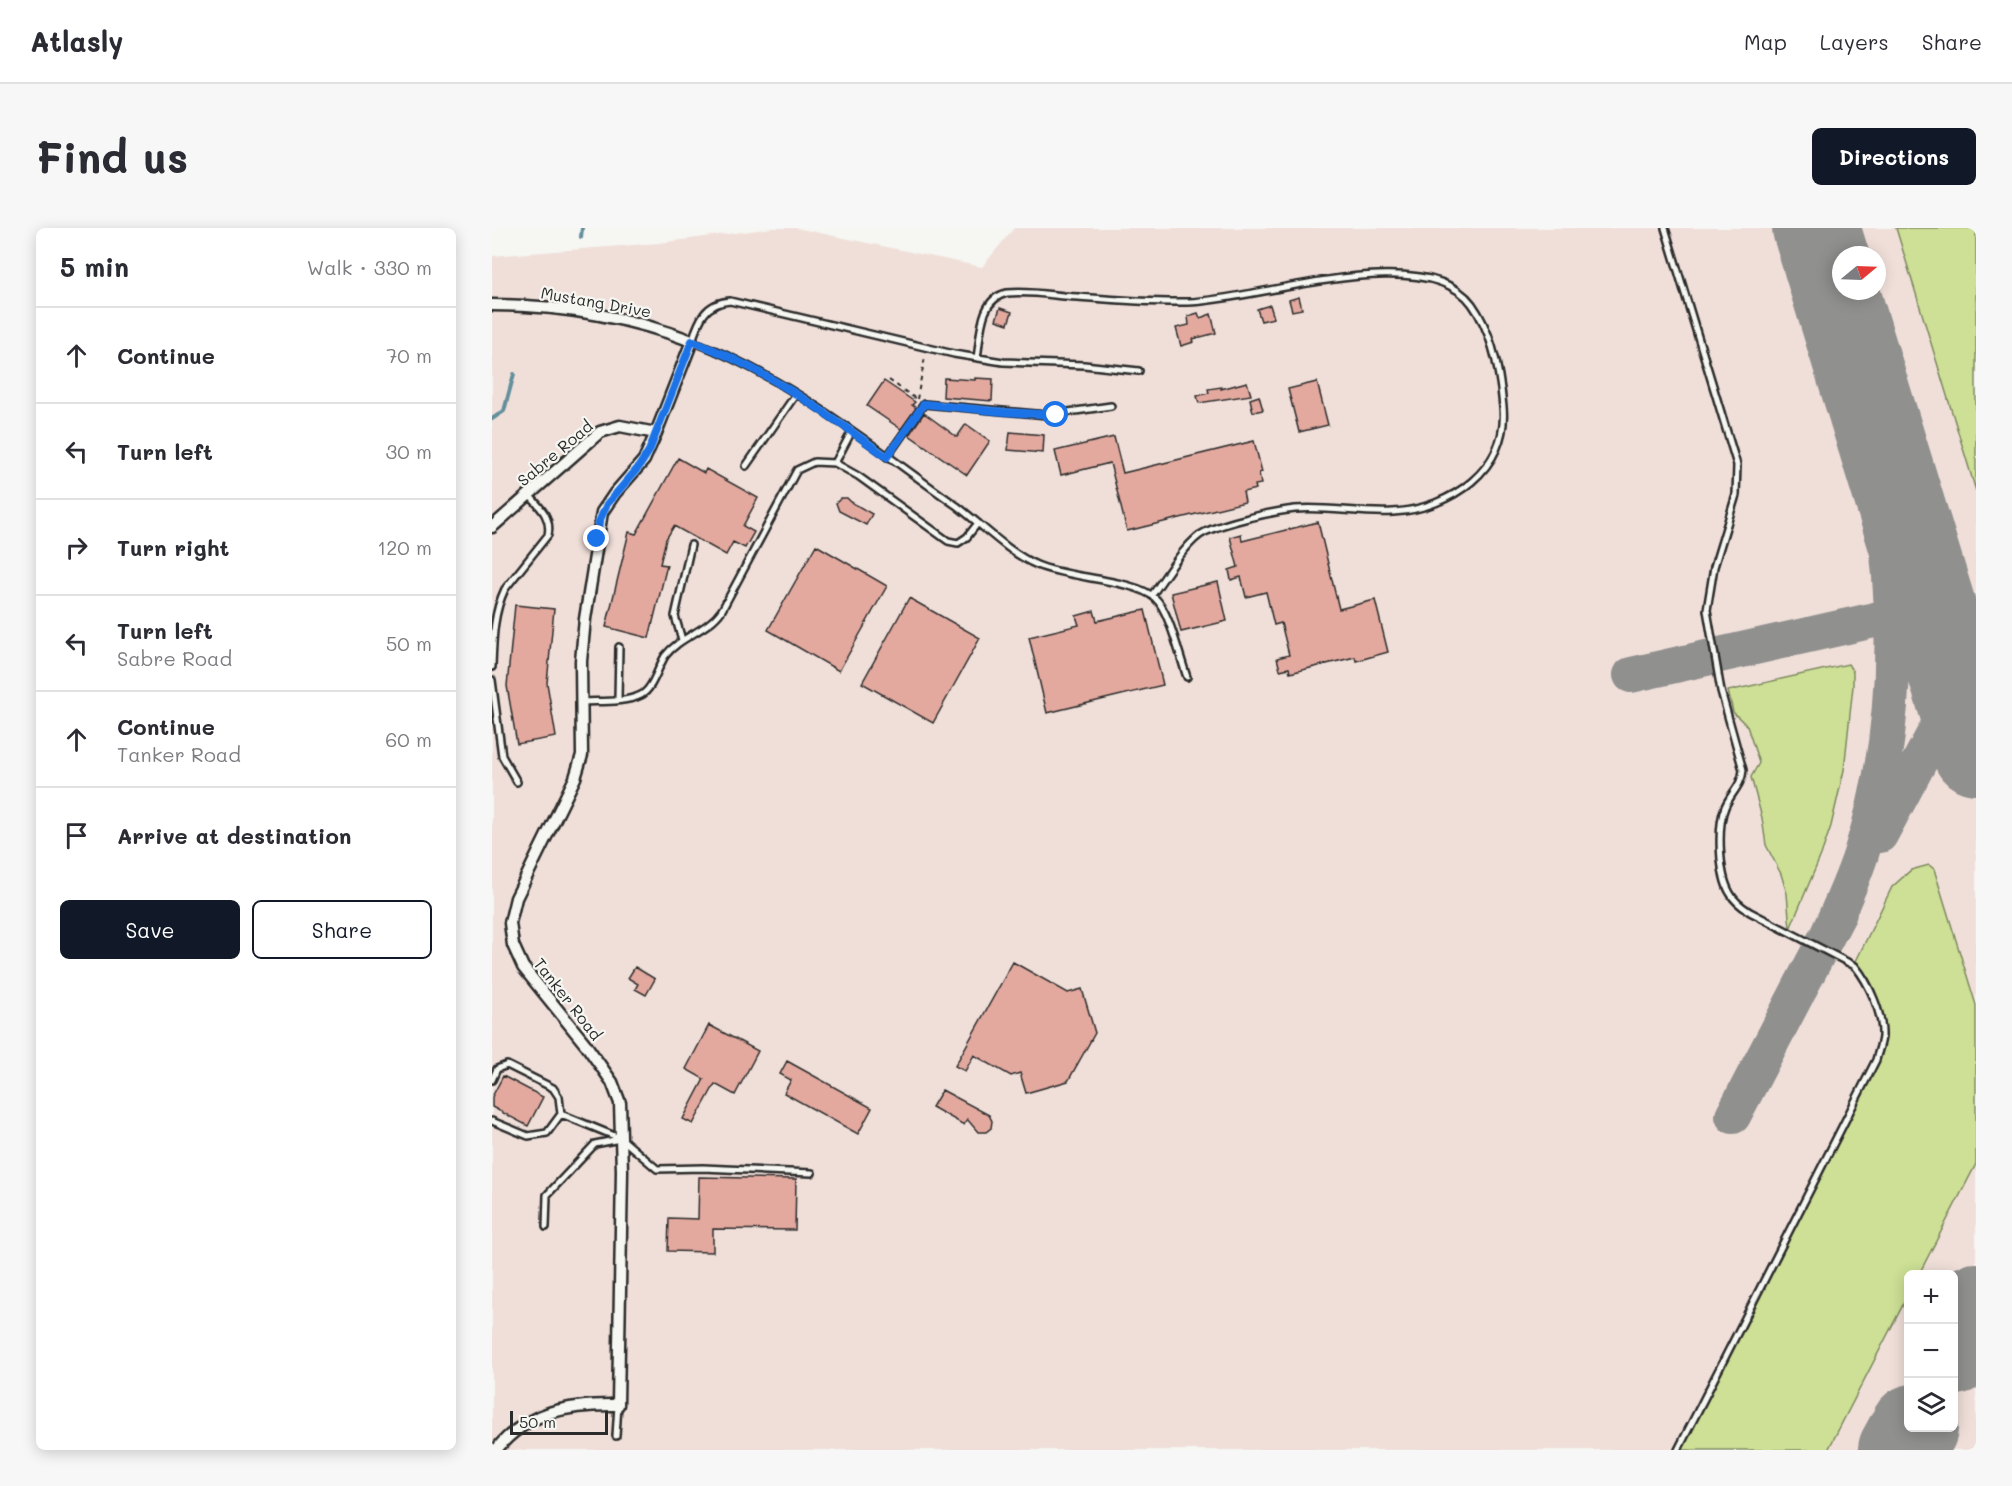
<!DOCTYPE html>
<html lang="en">
<head>
<meta charset="utf-8">
<style>
  :root { --surface:#fff; --page:#f7f7f7; --text:#2b2b33; --muted:#7c7c81; --line:#e1e1e2; --accent:#111827 }
  body { margin:0; font-family:Mali,sans-serif; background:var(--page); color:var(--text) }
  .controls { position:absolute; right:18px; bottom:18px; display:grid; overflow:hidden; border-radius:9px; box-shadow:0 3px 15px #0003 }
  .controls button { width:54px; height:54px; display:grid; place-items:center; padding:0; border:0; border-bottom:2px solid var(--line); background:var(--surface); color:var(--text); font:30px sans-serif }
  .compass { position:absolute; left:1340px; top:18px; width:54px; height:54px; border-radius:50%; background:var(--surface); box-shadow:0 3px 15px #0003; rotate:71deg }
  .scale { position:absolute; left:18px; bottom:15px; width:98px; box-sizing:border-box; padding-left:6px; border:3px solid #2b2b2b; border-top:0; font-size:16px; line-height:21px; white-space:nowrap; color:#2b2b2b; -webkit-text-stroke:4px #f6f6f2; paint-order:stroke }
  .stop { position:absolute; width:18px; height:18px; margin:-14px; border:4px solid #1a73e8; border-radius:50%; background:#fff }
  .stop.end { background:#1a73e8; border-color:#fff; box-shadow:0 2px 6px #0008 }
  .list { margin:0; padding:0; list-style:none }
  h2 { display:flex; justify-content:space-between; align-items:center; height:78px; margin:0; padding:0 24px; font-size:26px }
  h2 small { font-size:20px; font-weight:400; color:var(--muted) }
  .list li { display:grid; grid-template-columns:39px 1fr auto; gap:18px; align-items:center; box-sizing:border-box; height:96px; padding:0 24px; border-top:2px solid var(--line) }
  .list b { display:block; font-size:22px; white-space:nowrap }
  .list p { margin:0; font-size:20px; white-space:nowrap; color:var(--muted) }
  .list em { font-size:20px; font-style:normal; color:var(--muted) }
  .actions { display:flex; gap:12px; padding:18px 24px }
  .actions a { flex:1; padding:14px 0; border:2px solid var(--accent); border-radius:9px; text-align:center; font-size:21px; color:var(--accent) }
  .actions .main { background:var(--accent); color:#fff }
  .icon { flex:none; width:33px; height:33px; fill:none; stroke:currentColor; stroke-width:2; stroke-linecap:round; stroke-linejoin:round }
  .map { position:relative; flex:none; width:1484px; height:1222px; overflow:hidden; border-radius:9px }
  header { display:flex; align-items:center; gap:36px; box-sizing:border-box; height:84px; padding:0 30px; background:var(--surface); border-bottom:2px solid var(--line) }
  header strong { font-size:28px }
  nav { display:flex; gap:33px; margin-inline-start:auto; font-size:21px }
  .intro { display:flex; align-items:center; justify-content:space-between; box-sizing:border-box; height:144px; padding:0 36px }
  h1 { margin:0; font-size:42px }
  .button { padding:15px 27px; border-radius:9px; background:var(--accent); color:#fff; font-size:21px; font-weight:700 }
  main { display:flex; gap:36px; padding:0 36px }
  aside { flex:1; background:var(--surface); border-radius:9px; box-shadow:0 3px 15px #0003 }
  .map>svg:first-child { display:block }
  .built { fill:#f0dfd9; fill-rule:evenodd }
  .green { fill:#cde095; stroke:#7c8660; stroke-width:1.5 }
  .lines { fill:none; stroke-linecap:round; stroke-linejoin:round }
  .stream { stroke:#628f9b; stroke-width:4 }
  .taxiway { stroke:#90908e; stroke-width:36 }
  .runway { stroke:#90908e; stroke-width:88 }
  .building { fill:#e3a99f; stroke:#2b2b2b; stroke-width:1.5 }
  .service-casing { stroke:#2b2b2b; stroke-width:10 }
  .minor-casing { stroke:#2b2b2b; stroke-width:15 }
  .path { stroke:#2b2b2b; stroke-width:2; stroke-dasharray:4.5 4.5; stroke-linecap:butt }
  .service { stroke:#f6f6f2; stroke-width:5 }
  .minor { stroke:#f6f6f2; stroke-width:10 }
  .route { stroke:#1a73e8; stroke-width:8 }
  .labels { text-anchor:middle; stroke-width:4.5; stroke-linejoin:round; paint-order:stroke }
  .street-label { font-size:16px; fill:#2b2b2b; stroke:#f6f6f2 }
</style>
</head>
<body>
<header>
<strong>Atlasly</strong>
<nav><a>Map</a><a>Layers</a><a>Share</a></nav>
</header>
<div class="intro"><h1>Find us</h1><a class="button">Directions</a></div>
<main>
<aside>
<h2>5 min<small>Walk · 330 m</small></h2>
<ul class="list">
<li><svg class="icon" aria-label="ahead" viewBox="0 0 24 24"><path d="M12 20V5M6 11l6-6 6 6"/></svg><div><b>Continue</b></div><em>70 m</em></li>
<li><svg class="icon" aria-label="left" viewBox="0 0 24 24"><path d="M17 20v-9H6M10 6l-5 5 5 5"/></svg><div><b>Turn left</b></div><em>30 m</em></li>
<li><svg class="icon" aria-label="right" viewBox="0 0 24 24"><path d="M7 20v-9h11M14 6l5 5-5 5"/></svg><div><b>Turn right</b></div><em>120 m</em></li>
<li><svg class="icon" aria-label="left" viewBox="0 0 24 24"><path d="M17 20v-9H6M10 6l-5 5 5 5"/></svg><div><b>Turn left</b><p>Sabre Road</p></div><em>50 m</em></li>
<li><svg class="icon" aria-label="ahead" viewBox="0 0 24 24"><path d="M12 20V5M6 11l6-6 6 6"/></svg><div><b>Continue</b><p>Tanker Road</p></div><em>60 m</em></li>
<li><svg class="icon" aria-label="arrive" viewBox="0 0 24 24"><path d="M6 21V4h12l-3 4 3 4H6"/></svg><div><b>Arrive at destination</b></div></li>
</ul>
<div class="actions"><a class="main">Save</a><a>Share</a></div>
</aside>
<div class="map">
<svg width="1484" height="1222" viewBox="0 0 1484 1222">
  <rect width="100%" height="100%" fill="#f6f6f2"/>
  <filter id="ink" filterUnits="userSpaceOnUse"><feTurbulence type="fractalNoise" baseFrequency=".0167" numOctaves="2"/><feDisplacementMap in="SourceGraphic" scale="12" xChannelSelector="R" yChannelSelector="G"/><feConvolveMatrix kernelMatrix="1 2 1 2 8 2 1 2 1" color-interpolation-filters="sRGB"/></filter>
  <g filter="url(#ink)">
    <path class="built" d="M281 0H304L490 39 522 0H1484V1222H0V28L167 15ZM1349 27H1385V63H1349ZM1416 1046H1462V1200H1416Z"/>
    <path class="green" d="M1404 0H1484V263Z
      M1356 436 1361 444V458L1352 542 1339 598 1329 627 1298 701 1295 666 1289 646 1274 617 1270 590 1259 549 1267 535 1255 498 1241 484 1236 463Z
      M1437 637 1442 641 1484 777V936L1427 1046H1416V1067L1336 1222H1189L1384 837C1402 793 1385 771 1364 733L1400 659 1419 642Z"/>
    <g class="lines">
      <path class="stream" d="M89 9 90 0
        M0 191 12 183 22 146"/>
      <path class="taxiway" d="M1139 447 1440 379
        M1388 607 1484 428
        M1336 706C1348 680 1360 654 1369 626 1409 503 1407 371 1385 244 1378 200 1367 155 1358 111
        M1241 888 1347 685"/>
      <path class="runway" d="M1324 0 1484 523
        M1462 1123 1484 1079
        M1410 1222 1422 1200"/>
    </g>
    <path class="building" d="M807 69 810 81 800 83 797 72Z
      M778 77 782 90 769 93 765 81Z
      M508 80 520 84 516 96 504 92Z
      M706 85 708 90 719 86 724 105 701 111 702 114 689 118 684 100 697 97 696 88Z
      M452 150 483 152V150L501 151 500 173 451 169Z
      M392 153 423 174 420 177 424 180 409 201 375 178Z
      M755 154 759 167 707 175 705 168 717 165 716 161 729 159V161Z
      M825 154 836 197 807 204 796 161Z
      M767 168 771 182 761 184 758 171Z
      M432 185 465 209 474 196 498 213 475 247 417 207Z
      M518 204 552 207 551 225 516 222Z
      M622 209 631 245 762 213 770 244 767 245 769 256 763 257 764 261 751 264 753 274 635 303 618 235 569 247 563 223Z
      M186 230 212 245 214 241 266 270 251 298 262 304 253 320 241 314 234 327 182 298 174 311 168 336 175 337 157 410 114 399 137 304 144 306Z
      M349 270H355L359 274 380 286 374 297 347 283 344 275Z
      M826 294 847 381 883 372 896 424 864 433 863 429 798 445 797 440 788 442 785 430 797 427 789 395 782 397 774 364 754 369 749 349 739 352 737 342 746 339 738 309 749 306 750 313Z
      M324 317 395 358 347 443 276 402Z
      M726 354 735 393 689 404 679 365Z
      M417 370 488 410 441 495 370 455Z
      M23 377 62 381 55 455 64 509 25 516 15 458Z
      M653 382 671 457 555 485 537 409 587 397 584 388 602 383 605 393Z
      M521 734 576 765 590 761 603 805 576 853 534 865 528 845 519 848 482 827 473 843 463 838Z
      M143 739 163 751 154 767 143 761 146 756 136 750Z
      M217 797 266 823 243 867 223 856 201 896 191 891 212 851 194 841Z
      M295 833 380 880 366 906 292 865 299 852 288 846Z
      M11 848 51 869 36 898 0 879V869Z
      M450 862 497 887 500 893 499 900 494 904H486L475 891 472 897 440 879Z
      M207 949 304 951 303 1002 221 1001V1024L176 1023 177 990 206 991Z"/>
    <g class="lines">
      <defs>
        <path id="service" d="M1173 0 1245 237 1244 267 1222 339 1215 382 1229 463 1251 542C1250 557 1239 565 1233 579 1225 598 1227 647 1238 665 1242 673 1250 679 1258 684L1363 738C1377 755 1391 786 1390 809 1389 817 1386 824 1384 832L1186 1222
          M485 130C489 107 487 71 515 65 534 63 553 66 572 68 613 71 654 75 696 74 763 73 933 12 980 76 1001 105 1008 145 1011 179 1017 241 958 281 901 284 868 286 835 278 803 281 778 284 735 294 713 304 695 312 672 351 660 367
          M647 143 592 137 511 134 462 126 238 73C213 75 207 92 200 113 298 150 380 218 465 278 490 297 517 325 545 337 574 350 642 351 663 370 677 382 688 430 695 449
          M395 229 432 176 555 187 619 178
          M343 235 366 248 456 313 466 315 475 309 486 295
          M254 238 304 166
          M190 412 183 388 199 317
          M0 439C1 412 1 386 13 361L56 307C60 289 47 278 36 266
          M0 452 10 528 25 554
          M126 471 127 419
          M90 474C108 473 133 475 149 467 161 461 166 439 173 428 188 408 216 403 230 382L305 242 322 234 343 235 360 203
          M0 852 5 841 15 837 61 860 67 869 69 886 55 905 36 908 0 893
          M69 886 130 911 165 941 211 940 320 945
          M54 999 55 967 103 916 128 911
          M124 1208 126 1177"/>
        <path id="minor" d="M0 77C68 77 136 89 200 113L164 205 128 198 108 204 0 299
          M4 1222C35 1183 78 1176 126 1177L130 943 128 875 120 854 94 817 31 739 21 717 18 695 24 670 83 550 90 527 89 433 93 391 110 284 123 265 152 232 164 205"/>
      </defs>
      <use href="#service" class="service-casing"/>
      <use href="#minor" class="minor-casing"/>
      <path class="path" d="M397 152 424 171
        M425 171 433 129"/>
      <use href="#service" class="service"/>
      <use href="#minor" class="minor"/>
    </g>
  </g>
  <g class="lines" filter="url(#ink)">
    <path class="route" d="M105 311 107 294 115 276 146 240 157 223 200 113C272 140 333 184 395 229L432 176 512 184 564 187"/>
  </g>
  <g class="labels">
    <g class="street-label">
      <text transform="translate(104 74) rotate(10)" y="6">Mustang Drive</text>
      <text transform="translate(63 225) rotate(-40)" y="6">Sabre Road</text>
      <text transform="translate(76 771) rotate(52)" y="6">Tanker Road</text>
    </g>
  </g>
</svg>
<div class="controls">
<button>+</button>
<button>−</button>
<button><svg class="icon" aria-label="layers" viewBox="0 0 24 24"><path d="M12 4l9 5-9 5-9-5zM3 14l9 5 9-5"/></svg></button>
</div>
<svg class="compass" viewBox="-18 -18 36 36"><path d="M0-13l5 13h-10z" fill="#e53935"/><path d="M0 13l5-13h-10z" fill="#7c7c81"/></svg>
<div class="scale">50 m</div>
<div class="stop" style="left:564px;top:187px"></div>
<div class="stop end" style="left:105px;top:311px"></div>
</div>
</main>
</body>
</html>
